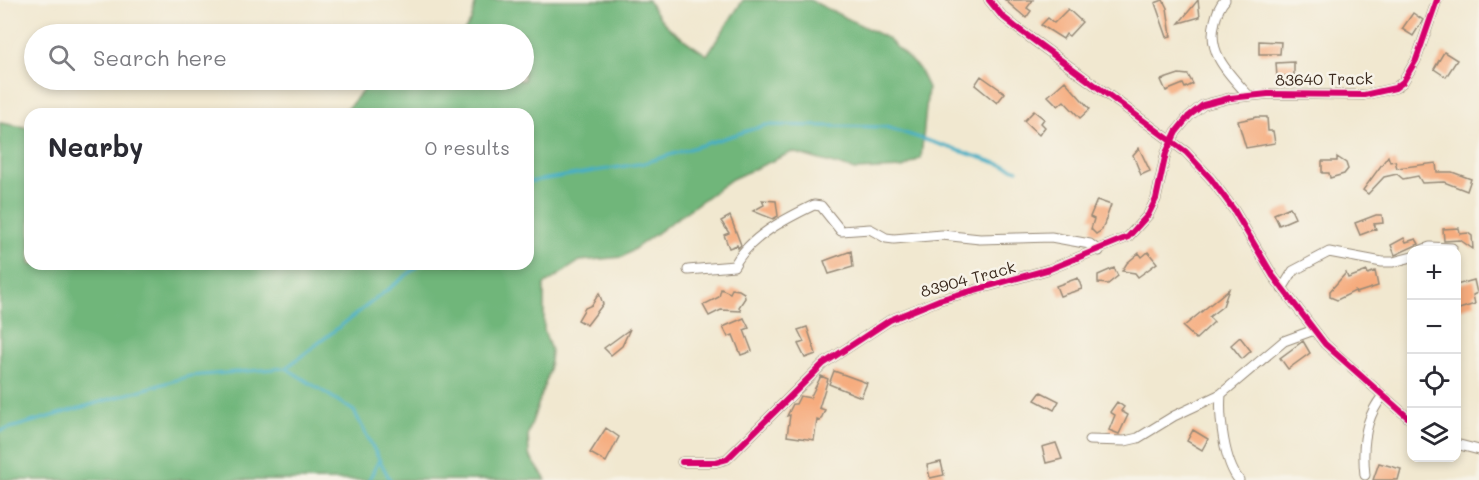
<!DOCTYPE html>
<html lang="en">
<head>
<meta charset="utf-8">
<style>
  :root { --surface:#fff; --page:#f7f7f7; --text:#2b2b33; --muted:#7c7c81; --line:#e1e1e2 }
  body { margin:0; font-family:Mali,sans-serif; background:var(--page); color:var(--text) }
  .controls { position:absolute; right:18px; bottom:18px; display:grid; overflow:hidden; border-radius:12px; box-shadow:0 3px 9px #0003 }
  .controls button { width:54px; height:54px; display:grid; place-items:center; padding:0; border:0; border-bottom:2px solid var(--line); background:var(--surface); color:var(--text); font:30px sans-serif }
  .list { margin:0; padding:0; list-style:none }
  h2 { display:flex; justify-content:space-between; align-items:center; height:78px; margin:0; padding:0 24px; font-size:26px }
  h2 small { font-size:20px; font-weight:400; color:var(--muted) }
  .icon { flex:none; width:33px; height:33px; fill:none; stroke:currentColor; stroke-width:2; stroke-linecap:round; stroke-linejoin:round }
  .map { position:relative; flex:none; width:1479px; height:480px; overflow:hidden }
  .search { position:absolute; background:var(--surface); box-shadow:0 3px 9px #0003; left:24px; top:24px; width:510px; height:66px; display:flex; align-items:center; gap:15px; box-sizing:border-box; padding:0 21px; border-radius:33px; color:var(--muted); font-size:22px }
  .panel { position:absolute; background:var(--surface); box-shadow:0 3px 9px #0003; left:24px; top:108px; width:510px; height:162px; border-radius:18px }
  .map>svg:first-child { display:block }
  .forest { fill:#6fb67a; stroke:#55704c; stroke-width:1.5 }
  .lines { fill:none; stroke-linecap:round; stroke-linejoin:round }
  .stream { stroke:#46afc5; stroke-width:3 }
  .building { fill:#f6ac7e }
  .minor-casing { stroke:#968977; stroke-width:11 }
  .minor { stroke:#fff; stroke-width:9 }
  .cycleway-casing { stroke:#f7f3e8; stroke-width:10 }
  .cycleway { stroke:#d6006c; stroke-width:6 }
  .labels { text-anchor:middle; stroke-width:5; stroke-linejoin:round; paint-order:stroke }
  .street-label { font-size:16px; fill:#3b2a1e; stroke:#f7f3e8 }
</style>
</head>
<body>
<div class="map">
<svg width="1479" height="480" viewBox="0 0 1479 480">
  <rect width="100%" height="100%" fill="#f7f3e8"/>
  <filter id="ink" filterUnits="userSpaceOnUse"><feTurbulence type="fractalNoise" baseFrequency=".0167" numOctaves="2"/><feDisplacementMap in="SourceGraphic" scale="12" xChannelSelector="R" yChannelSelector="G"/><feConvolveMatrix kernelMatrix="1 2 1 2 8 2 1 2 1" color-interpolation-filters="sRGB"/></filter>
  <filter id="wash" filterUnits="userSpaceOnUse"><feTurbulence type="fractalNoise" baseFrequency=".008" numOctaves="4" result="noise"/><feDisplacementMap in="SourceGraphic" scale="24" xChannelSelector="R" yChannelSelector="G"/><feGaussianBlur stdDeviation="1.35" result="paint"/><feColorMatrix in="noise" values="0 0 0 0 0 0 0 0 0 0 0 0 0 0 0 0 0 1.4 0 .05"/><feComposite in="paint" operator="in"/></filter>
  <g filter="url(#wash)">
    <rect width="100%" height="100%" fill="#f1e8d0"/>
    <path class="forest" d="M476 0H648C661 26 683 39 707 55L743 0H810L887 38 919 69 928 88 921 158 903 168 855 170 792 152 732 179 623 257 580 261 544 285V330L551 351 549 372 528 434 529 455 546 480H0V123L30 128V264H528V114H334L348 108 372 80H524V34H462L471 21Z"/>
    <g class="lines">
      <path class="stream" d="M528 182 644 163 766 125 886 127 1018 170
        M286 368 421 264
        M0 431 190 376 286 368 354 411 390 480
        M369 480 379 460"/>
    </g>
    <g id="blocks">
      <path class="building" d="M1005 0H1033L1027 8 1031 11 1026 18Z
        M1163 0 1167 8 1171 36 1167 37 1155 3Z
        M1198 0 1200 17 1179 23Z
        M1068 9 1082 22 1069 36 1066 34 1063 39 1041 25 1048 18 1054 23Z
        M1413 13 1423 20 1413 36 1402 29Z
        M1259 41 1281 42 1280 54H1259Z
        M1444 52 1457 60 1446 77 1434 69Z
        M1294 62V75L1277 77 1276 63Z
        M1179 74 1188 75 1193 84 1185 88 1183 84 1166 91 1161 80Z
        M981 76 1005 93 997 103 975 85Z
        M1065 81 1090 109 1080 118 1064 101 1058 106 1048 96Z
        M1034 111 1044 119 1041 123 1045 127 1039 135 1024 121Z
        M1257 117H1267L1268 131H1273L1275 143 1246 148 1238 121Z
        M1139 148 1150 171 1141 175 1133 155Z
        M1388 156 1390 162 1395 161 1397 168 1436 163 1437 172H1452L1471 179 1467 191 1444 182 1422 183 1418 176 1403 179 1397 174 1384 177 1368 194 1363 190Z
        M1337 157 1346 163 1348 169 1344 174 1330 178 1329 173H1322V161H1337Z
        M762 200 776 201 778 216 773 219 753 211 764 205Z
        M1097 200 1111 205 1102 230 1096 234 1091 229 1094 219 1090 217Z
        M1290 207 1295 218 1279 225 1274 214Z
        M1376 215H1382L1383 223 1374 224 1376 229 1360 235 1355 223Z
        M730 216 741 245 738 248 737 245 729 248 724 235 729 233 721 221Z
        M1459 228 1460 234 1468 233 1472 236 1473 249 1460 240 1444 241 1443 229Z
        M1404 238 1406 242 1416 239 1419 244 1395 255 1391 245Z
        M851 251 853 267 829 274 824 261Z
        M1148 252 1157 263 1145 272 1138 277 1135 273 1122 271 1127 263 1139 253 1142 257Z
        M1114 268 1118 276 1108 284 1098 283V275Z
        M1367 271 1368 274 1375 271 1378 286 1356 293 1355 291 1337 300 1330 297V291L1346 273 1348 278Z
        M1078 278 1082 289 1060 296 1056 286Z
        M1474 280 1477 293 1473 295 1475 304 1456 310V285Z
        M721 289 730 293 732 289 739 290 744 293 745 298 739 307 741 311 721 310 709 316 703 305 719 297Z
        M1229 289 1223 306 1209 317 1214 322 1196 339 1183 327Z
        M599 293 603 304 587 325 578 320 585 308 592 305Z
        M744 318 749 328 744 330 752 351 741 355 733 335 728 337 723 327Z
        M807 327 816 354 805 358 798 344 804 342 798 330Z
        M630 329 622 346 611 355 604 348Z
        M1240 337 1251 351 1242 359 1231 345Z
        M1303 341 1310 353 1288 369 1280 358Z
        M834 371 867 383 861 397 829 384Z
        M821 376 828 379 819 408 825 410 820 421 817 420 814 440 787 436 790 415 787 416 793 404H796L800 396 810 398Z
        M1041 392 1059 401 1054 410 1035 400Z
        M1117 402 1124 407 1121 411 1128 415 1119 434 1109 430 1115 415 1110 412Z
        M606 428 619 437 606 462 590 453Z
        M1193 430 1208 439 1202 450 1187 441Z
        M1056 443 1062 459 1046 463 1042 447Z
        M941 462 944 475 930 478 927 465Z
        M1379 463 1401 469 1398 480H1373Z"/>
    </g>
  </g>
  <g filter="url(#ink)">
    <use href="#blocks" fill-opacity="0" stroke="#968977" stroke-width="1.5"/>
    <g class="lines">
      <defs>
        <path id="minor" d="M989 0 1002 16 1017 28 1186 152 1211 179 1234 210 1273 276 1325 344 1412 421
          M1225 0C1219 6 1217 13 1215 21 1206 53 1229 74 1249 96
          M1422 250 1430 247 1452 248
          M688 270 734 266C749 237 785 219 814 205L821 206 841 231 870 229 886 238 894 239 942 235 980 239 1051 237 1090 244 1099 251
          M1282 289 1293 271 1329 252 1382 262H1393L1412 257
          M1221 394C1219 417 1224 462 1239 480
          M1089 440 1125 441 1138 438 1174 416 1221 394 1284 341 1314 330
          M1456 444 1479 450
          M682 462H716L727 459 823 364 890 320 939 300 1050 269 1128 237 1148 215 1156 199 1166 153 1176 132 1189 116 1203 105 1230 98 1268 94 1364 95 1395 88 1403 82 1416 60 1437 0
          M1365 475C1362 448 1365 418 1382 397"/>
      </defs>
      <use href="#minor" class="minor-casing"/>
      <use href="#minor" class="minor"/>
      <defs>
        <path id="cycleway" d="M989 0 1002 16 1017 28 1186 152 1211 179 1234 210 1273 276 1325 344 1412 421
          M682 462H716L727 459 823 364 890 320 939 300 1050 269 1128 237 1148 215 1156 199 1166 153 1176 132 1189 116 1203 105 1230 98 1268 94 1364 95 1395 88 1403 82 1416 60 1437 0"/>
      </defs>
      <use href="#cycleway" class="cycleway-casing"/>
      <use href="#cycleway" class="cycleway"/>
    </g>
  </g>
  <g class="labels">
    <g class="street-label">
      <text transform="translate(1324 79) rotate(-1)" y="6">83640 Track</text>
      <text transform="translate(968 279) rotate(-15)" y="6">83904 Track</text>
    </g>
  </g>
</svg>
<div class="controls">
<button>+</button>
<button>−</button>
<button><svg class="icon" aria-label="locate" viewBox="0 0 24 24"><circle cx="12" cy="12" r="6"/><path d="M12 2v4M12 18v4M2 12h4M18 12h4"/></svg></button>
<button><svg class="icon" aria-label="layers" viewBox="0 0 24 24"><path d="M12 4l9 5-9 5-9-5zM3 14l9 5 9-5"/></svg></button>
</div>
<div class="search"><svg class="icon" aria-label="search" viewBox="0 0 24 24"><circle cx="10" cy="10" r="6"/><path d="M15 15l6 6"/></svg>Search here</div>
<section class="panel">
<h2>Nearby<small>0 results</small></h2>
<ul class="list">
</ul>
</section>
</div>
</body>
</html>
